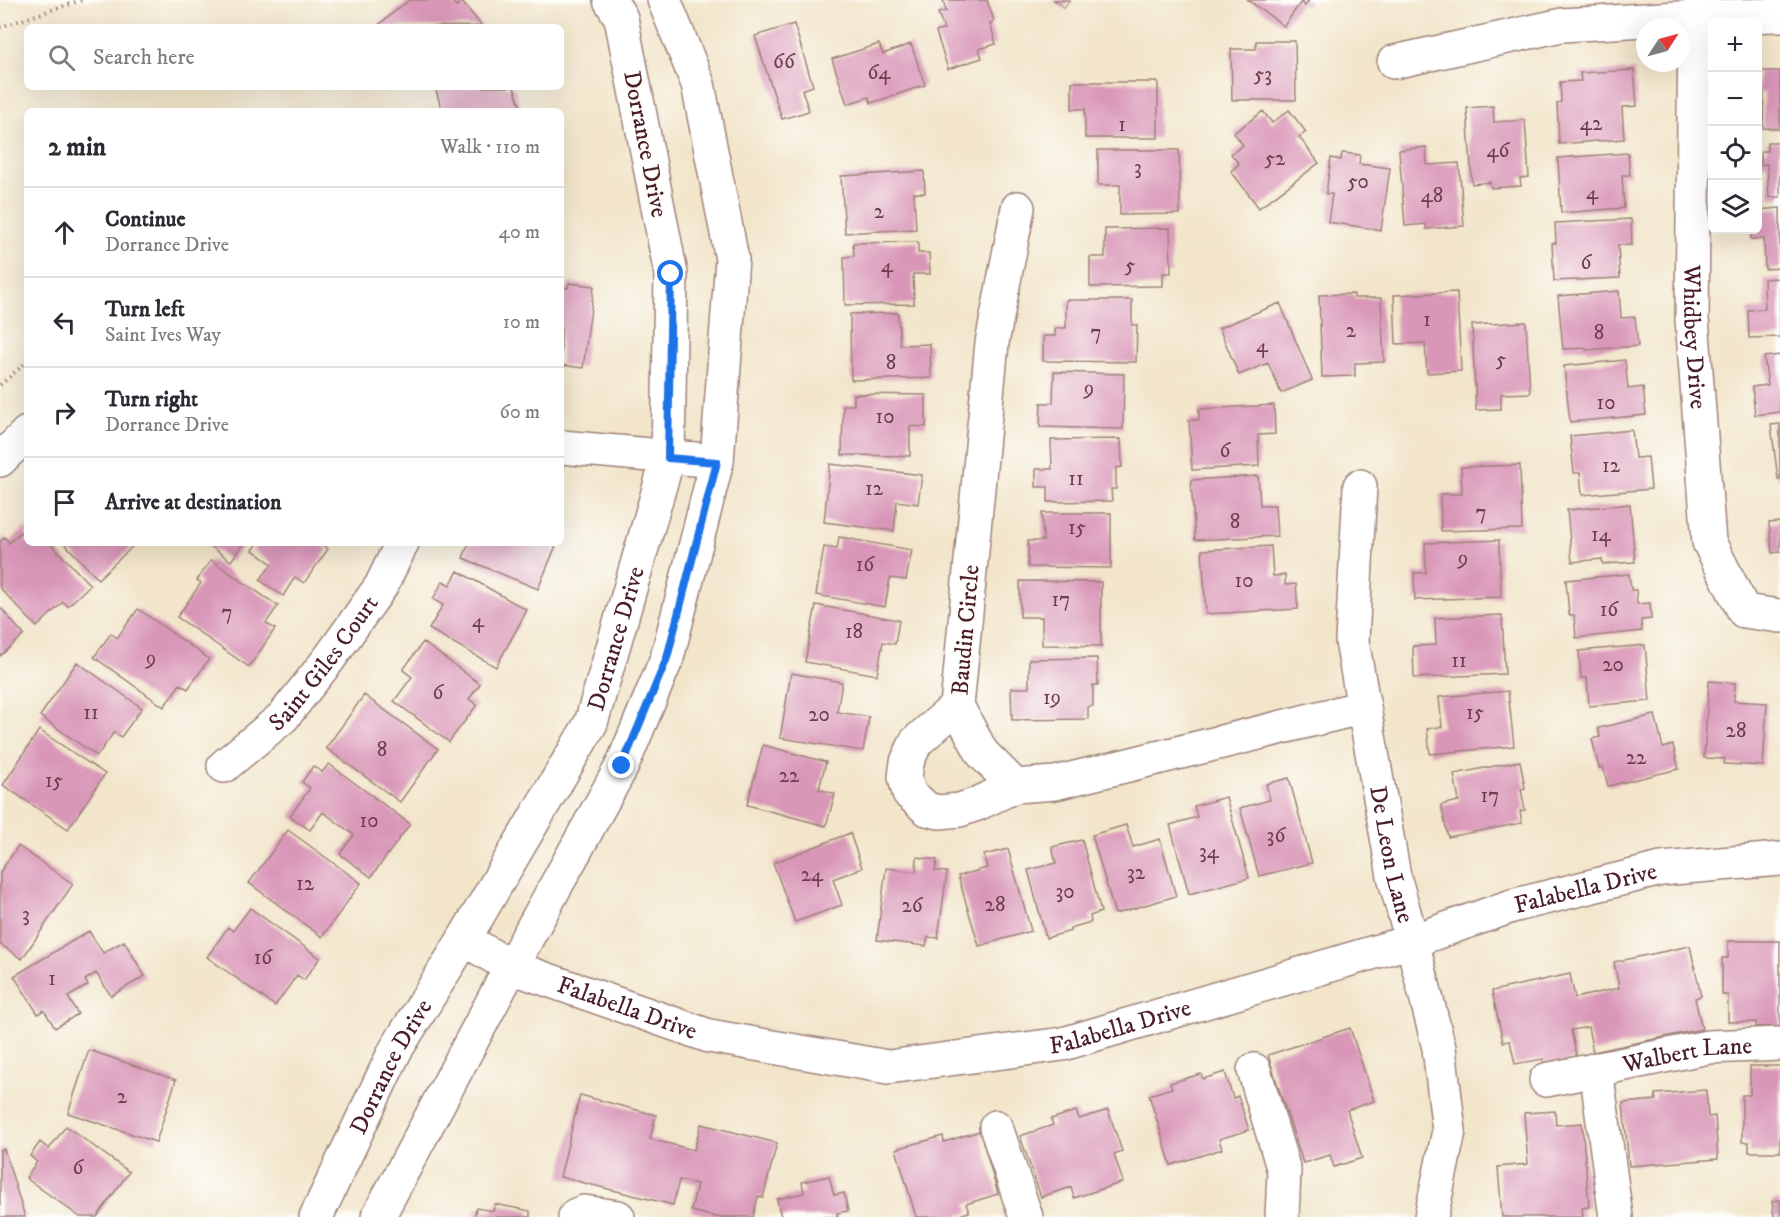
<!DOCTYPE html>
<html lang="en">
<head>
<meta charset="utf-8">
<style>
  :root { --surface:#fff; --page:#f7f7f7; --text:#2b2b33; --muted:#7c7c81; --line:#e1e1e2 }
  body { margin:0; font-family:"IM FELL DW Pica",serif; background:var(--page); color:var(--text) }
  .controls { position:absolute; right:18px; top:18px; display:grid; overflow:hidden; border-radius:9px; box-shadow:0 6px 24px #0002 }
  .controls button { width:54px; height:54px; display:grid; place-items:center; padding:0; border:0; border-bottom:2px solid var(--line); background:var(--surface); color:var(--text); font:30px sans-serif }
  .compass { position:absolute; left:1636px; top:18px; width:54px; height:54px; border-radius:50%; background:var(--surface); box-shadow:0 6px 24px #0002; rotate:54deg }
  .stop { position:absolute; width:18px; height:18px; margin:-14px; border:4px solid #1a73e8; border-radius:50%; background:#fff }
  .stop.end { background:#1a73e8; border-color:#fff; box-shadow:0 2px 6px #0008 }
  .list { margin:0; padding:0; list-style:none }
  h2 { display:flex; justify-content:space-between; align-items:center; height:78px; margin:0; padding:0 24px; font-size:26px }
  h2 small { font-size:20px; font-weight:400; color:var(--muted) }
  .list li { display:grid; grid-template-columns:39px 1fr auto; gap:18px; align-items:center; box-sizing:border-box; height:90px; padding:0 24px; border-top:2px solid var(--line) }
  .list b { display:block; font-size:22px; white-space:nowrap }
  .list p { margin:0; font-size:20px; white-space:nowrap; color:var(--muted) }
  .list em { font-size:20px; font-style:normal; color:var(--muted) }
  .icon { flex:none; width:33px; height:33px; fill:none; stroke:currentColor; stroke-width:2; stroke-linecap:round; stroke-linejoin:round }
  .map { position:relative; flex:none; width:1780px; height:1217px; overflow:hidden }
  .search { position:absolute; background:var(--surface); box-shadow:0 6px 24px #0002; left:24px; top:24px; width:540px; height:66px; display:flex; align-items:center; gap:15px; box-sizing:border-box; padding:0 21px; border-radius:9px; color:var(--muted); font-size:22px }
  .panel { position:absolute; background:var(--surface); box-shadow:0 6px 24px #0002; left:24px; top:108px; width:540px; height:438px; border-radius:9px }
  .map>svg:first-child { display:block }
  .building { fill:#d996b8 }
  .lines { fill:none; stroke-linecap:round; stroke-linejoin:round }
  .minor-casing { stroke:#9e827a; stroke-width:36 }
  .path { stroke:#9e827a; stroke-width:4; stroke-dasharray:1.5 4.5; stroke-linecap:butt }
  .minor { stroke:#fff; stroke-width:33 }
  .route { stroke:#1a73e8; stroke-width:8 }
  .labels { text-anchor:middle; stroke-width:4.5; stroke-linejoin:round; paint-order:stroke }
  .number-label { font-size:21px; fill:#6e3d4e }
  .street-label { font-size:24px; fill:#4a1f2b; stroke:#fdfcf7 }
</style>
</head>
<body>
<div class="map">
<svg width="1780" height="1217" viewBox="0 0 1780 1217">
  <rect width="100%" height="100%" fill="#fdfcf7"/>
  <filter id="ink" filterUnits="userSpaceOnUse"><feTurbulence type="fractalNoise" baseFrequency=".0167" numOctaves="2"/><feDisplacementMap in="SourceGraphic" scale="12" xChannelSelector="R" yChannelSelector="G"/><feConvolveMatrix kernelMatrix="1 2 1 2 8 2 1 2 1" color-interpolation-filters="sRGB"/></filter>
  <filter id="wash" filterUnits="userSpaceOnUse"><feTurbulence type="fractalNoise" baseFrequency=".008" numOctaves="4" result="noise"/><feDisplacementMap in="SourceGraphic" scale="24" xChannelSelector="R" yChannelSelector="G"/><feGaussianBlur stdDeviation="1.35" result="paint"/><feColorMatrix in="noise" values="0 0 0 0 0 0 0 0 0 0 0 0 0 0 0 0 0 1.4 0 .05"/><feComposite in="paint" operator="in"/></filter>
  <g filter="url(#wash)">
    <rect width="100%" height="100%" fill="#f2e5ca"/>
    <g id="blocks">
      <path class="building" d="M409 0H451L456 6 462 2 482 26 376 27Z
        M943 0H987L994 21 990 23 996 44 979 49 982 58 948 69 936 32 944 29 938 13 946 11Z
        M1054 0H1070L1064 8Z
        M1248 0H1309L1305 6 1301 2 1284 26Z
        M794 24 813 86 802 90 809 111 782 119 755 36Z
        M1256 41H1295L1296 100H1232L1231 49H1256Z
        M879 44 883 54 911 44 925 85 871 103 869 97 847 104 832 59Z
        M1634 70 1637 106 1622 107 1624 139 1559 144 1557 103 1561 102 1560 82 1581 81 1580 73Z
        M1758 71H1780V129L1763 128 1764 93H1758Z
        M1072 82H1158V138H1085V109H1072Z
        M435 87H514L522 111H442Z
        M1493 106 1494 122 1525 120 1529 177 1520 178 1521 186 1491 188 1490 182 1472 184 1467 108Z
        M1289 110 1306 132 1299 137 1319 163 1259 208 1231 171 1239 164 1231 154 1243 145 1234 133 1263 111 1272 123Z
        M1767 142H1780V197H1769L1767 164 1761 165V151H1767Z
        M1426 147 1427 165 1459 163 1464 226 1426 229V224L1405 226 1399 150Z
        M1098 150H1179L1180 214 1120 215V185H1098Z
        M1342 153 1360 155 1359 164 1390 168 1381 230 1328 222 1332 194H1326L1331 158 1341 160Z
        M1628 153 1630 175H1622L1624 208 1561 213 1558 158Z
        M924 171 925 193H914L916 229 845 233 841 176Z
        M1780 208V268L1765 269 1764 239H1751V230H1758V210Z
        M1631 219 1632 245H1618L1620 278 1554 281 1552 243H1556L1555 223Z
        M1170 228 1171 273H1163V286L1090 287V257H1105V229Z
        M918 242V253H929L930 274H913L914 304 845 305 844 257 854 256 853 243Z
        M1780 278V337L1749 338 1748 310 1765 309 1764 279Z
        M569 283 594 286 583 368 561 365V287L568 288Z
        M1619 291 1621 318 1635 317 1638 346 1586 350V348L1563 349 1558 296Z
        M1457 292 1461 371 1427 373 1425 343 1396 344 1394 295Z
        M1354 294V298H1381L1384 362 1355 363V376L1322 377 1319 295Z
        M1066 300H1132V325H1137L1136 362 1043 361V336H1055V328H1066Z
        M1280 303 1312 380 1281 393 1268 363 1239 375 1219 328Z
        M898 313 900 345 930 344 931 378 851 380 850 314Z
        M1526 322 1530 393 1501 394V409L1476 410 1472 325Z
        M1780 355V412L1755 415 1752 387 1768 385 1764 357Z
        M1625 360 1628 389 1643 387 1646 415 1570 422 1564 366Z
        M1054 372 1124 374 1123 429 1040 427 1041 403H1053Z
        M854 394 926 395V427L910 426V456L842 455 843 405H854Z
        M1274 405 1275 434 1258 435 1259 466 1192 470 1189 420H1199V409Z
        M1780 424V479H1778L1771 425Z
        M1632 430 1635 458 1648 457 1651 489 1582 495 1580 473H1574L1570 436Z
        M1121 439 1122 467 1116 468V489H1111L1112 501 1048 502V487H1036V469H1052L1051 440Z
        M830 464 922 475 918 504 897 501 894 531 824 522Z
        M1520 465 1522 529 1441 531 1440 494H1462L1461 467Z
        M1258 476 1260 505H1275L1277 536 1195 540 1191 480Z
        M1630 504 1635 562 1603 564 1602 559 1572 562 1567 510Z
        M1042 513H1111V568L1028 567V541H1043Z
        M1780 522V552L1772 553 1769 523Z
        M27 526V543H50L90 585 68 606 63 602 37 627 0 588V542L5 537 9 543Z
        M839 537 912 550 906 580 890 578 885 607 816 595 824 547 837 549Z
        M1499 540 1501 597 1415 600 1414 573H1426L1425 543Z
        M64 543H131L133 546 98 579Z
        M206 543H244L231 561Z
        M254 543H320L328 549 304 583 295 577 283 596 260 580 272 564 253 550 257 545Z
        M469 543H557L538 589 463 558Z
        M1271 546 1273 576 1285 575V585L1296 584 1298 609 1206 614 1202 550Z
        M211 560 278 606 266 623 275 629 249 667 177 617 201 583 197 580Z
        M458 571 527 610 496 667 429 629 443 605 433 599 443 581 450 585Z
        M1629 574 1631 590H1636L1637 604 1650 603 1651 619 1641 620 1642 631 1576 638 1574 615H1569L1566 580Z
        M1020 581 1101 582V646L1042 645V617H1020Z
        M816 605 899 620 895 644 883 642 877 675 805 662Z
        M0 607 24 635 0 656Z
        M138 609 209 659 188 689 180 684 164 707 94 657 111 633 117 638Z
        M1502 615 1505 674 1414 678 1413 646 1436 645 1435 618Z
        M423 642 480 684 469 699 477 705 449 742 394 701 412 677 403 670Z
        M1645 645 1650 701 1589 706 1587 678H1581L1579 651Z
        M1097 658 1098 685H1093V706L1088 707V719L1012 720 1011 688H1029V659Z
        M77 662 142 708 121 737 114 732 97 756 40 716Z
        M791 673 842 682 837 712 869 717 863 751 780 738Z
        M1709 681 1735 683 1734 701 1767 703 1763 766 1724 764 1725 759 1704 758Z
        M1508 691 1514 746 1430 754 1427 729 1442 727 1439 697Z
        M364 695 438 749 400 802 326 748Z
        M1655 715 1663 748 1673 745 1679 769 1608 786 1603 767 1599 768 1592 739 1600 737 1598 728Z
        M39 730 105 774 68 829 3 785Z
        M763 745 826 762 819 789 835 794 826 826 747 805Z
        M1520 761 1525 788 1521 789 1525 810 1520 811 1522 823 1448 837 1441 805 1459 801 1454 774Z
        M329 764 410 824 371 877 340 854 354 835 323 812 310 830 290 816 310 788 302 782 313 766 322 772Z
        M1289 778 1312 863 1259 876 1240 808 1270 800 1266 784Z
        M1226 797 1249 878 1189 894 1170 825 1197 817 1194 806Z
        M1126 825 1133 847 1160 839 1176 896 1115 914 1092 835Z
        M288 830 361 883 322 937 249 883Z
        M850 833 862 868 833 879 842 905 795 922 773 863Z
        M1082 840 1101 912 1090 916 1091 922 1070 928 1071 931 1046 938 1028 870 1056 863 1052 847Z
        M18 846 73 884 22 959 0 944V872Z
        M1008 849 1031 931 979 946 958 876 987 868 984 855Z
        M917 857 937 860 935 871 947 872 938 938 928 937 926 946 877 940 886 868 916 872Z
        M250 908 320 958 304 980 297 975 275 1006 207 957 228 927 233 931Z
        M89 931 103 953 124 941 145 976 111 996 96 973 85 980 88 985 68 997 78 1014 55 1028 44 1010 38 1014 14 976Z
        M1728 941H1780V1027H1756V1022H1728V995H1722V958H1728Z
        M1690 946 1701 996 1695 998 1702 1029 1593 1052 1588 1027 1571 1030 1577 1059 1544 1066 1543 1059 1515 1064 1510 1041 1503 1042 1492 991 1570 974 1575 998 1619 988 1614 962Z
        M1350 1028 1374 1101 1347 1110 1362 1158 1334 1167 1330 1155 1303 1163 1268 1055Z
        M89 1050 176 1080 156 1142 68 1113Z
        M1750 1066H1780V1152H1749V1142H1742V1095H1750Z
        M1225 1072 1233 1098 1238 1096 1249 1130 1219 1139 1222 1149 1171 1165 1149 1095 1172 1088 1170 1083 1201 1074 1203 1079Z
        M1706 1090 1708 1117 1715 1116 1718 1159 1629 1166 1623 1103 1656 1100 1655 1094Z
        M580 1095 656 1115 650 1139 694 1150 701 1124 777 1143 763 1198 758 1196 753 1217H716L691 1211 697 1184 679 1180 673 1205 560 1177Z
        M1108 1110 1122 1151 1114 1154 1123 1182 1074 1198 1071 1187 1041 1197 1020 1136 1053 1125 1051 1119 1076 1111 1079 1119Z
        M1555 1111 1556 1125 1582 1123 1589 1207 1582 1208 1583 1217H1502L1498 1167 1528 1164 1524 1113Z
        M66 1126 129 1172 97 1217H80L26 1178 37 1162 30 1156 40 1142 49 1149Z
        M980 1131 998 1194 966 1204 969 1212 953 1217H916L896 1149 943 1136 944 1142Z
        M4 1149 25 1217H0V1150Z
        M829 1176 834 1195 844 1193 848 1211 837 1213 838 1217H781L777 1199 804 1193 802 1182Z
        M1780 1200V1217H1774L1772 1201Z
        M495 1204 530 1211V1217H474L476 1208 493 1211Z"/>
    </g>
  </g>
  <g filter="url(#ink)">
    <use href="#blocks" fill-opacity="0" stroke="#9e827a" stroke-width="1.5"/>
    <g class="lines">
      <defs>
        <g id="minor">
          <path id="s1" d="M1695 17 1692 319 1709 542 1744 611 1780 616"/>
          <path d="M1394 62 1562 25 1695 17 1780 15"/>
          <path d="M1018 208 992 343 957 706 982 753 1015 786 1055 783 1364 707"/>
          <path d="M561 447 717 461"/>
          <path d="M0 460 27 433"/>
          <path id="s2" d="M1360 486 1352 641 1394 876 1412 941 1439 1048 1449 1131 1431 1217"/>
          <path d="M957 706 916 742 907 762 905 777 909 793 927 809 939 812 960 810 977 804 1015 786"/>
          <path id="s3" d="M224 766 283 717 329 659 381 586 402 543"/>
          <path id="s4" d="M464 939 511 967 709 1036 888 1067 1063 1044 1412 941 1512 906 1661 869 1780 859"/>
          <path d="M1596 1069 1616 1217"/>
          <path d="M1254 1070 1284 1171 1282 1217"/>
          <path id="s5" d="M1546 1080 1708 1047 1780 1044"/>
          <path d="M996 1127 1026 1217"/>
          <path id="s6" d="M316 1217 395 1051 464 939 591 723 668 458 671 274 621 18 610 0"/>
          <path d="M378 1217 511 967 622 766 667 658 717 461 732 259 698 84 664 0"/>
          <path d="M575 1217 576 1215 584 1212 618 1217"/>
        </g>
      </defs>
      <use href="#minor" class="minor-casing"/>
      <path class="path" d="M0 27 82 0
        M0 385 27 362"/>
      <use href="#minor" class="minor"/>
    </g>
  </g>
  <g class="lines" filter="url(#ink)">
    <path class="route" d="M622 766 667 658 717 462 668 458 671 274"/>
  </g>
  <g class="labels">
    <g class="number-label">
      <text x="784" y="68">66</text>
      <text x="879" y="79">64</text>
      <text x="1263" y="81">53</text>
      <text x="1591" y="130">42</text>
      <text x="1122" y="131">1</text>
      <text x="1498" y="157">46</text>
      <text x="1275" y="165">52</text>
      <text x="1138" y="174">3</text>
      <text x="1358" y="188">50</text>
      <text x="1592" y="199">4</text>
      <text x="1432" y="202">48</text>
      <text x="879" y="218">2</text>
      <text x="1586" y="269">6</text>
      <text x="887" y="272">4</text>
      <text x="1130" y="272">5</text>
      <text x="1427" y="326">1</text>
      <text x="1351" y="337">2</text>
      <text x="1096" y="339">7</text>
      <text x="1599" y="339">8</text>
      <text x="1262" y="352">4</text>
      <text x="1501" y="366">5</text>
      <text x="891" y="369">8</text>
      <text x="1089" y="395">9</text>
      <text x="1606" y="409">10</text>
      <text x="885" y="423">10</text>
      <text x="1225" y="457">6</text>
      <text x="1611" y="472">12</text>
      <text x="1076" y="485">11</text>
      <text x="874" y="495">12</text>
      <text x="1481" y="519">7</text>
      <text x="1235" y="528">8</text>
      <text x="1077" y="534">15</text>
      <text x="1601" y="541">14</text>
      <text x="1463" y="565">9</text>
      <text x="865" y="571">16</text>
      <text x="1244" y="587">10</text>
      <text x="1061" y="606">17</text>
      <text x="1609" y="616">16</text>
      <text x="227" y="619">7</text>
      <text x="478" y="627">4</text>
      <text x="854" y="638">18</text>
      <text x="151" y="665">9</text>
      <text x="1459" y="667">11</text>
      <text x="1613" y="671">20</text>
      <text x="438" y="699">6</text>
      <text x="1052" y="704">19</text>
      <text x="91" y="719">11</text>
      <text x="1475" y="719">15</text>
      <text x="819" y="721">20</text>
      <text x="1736" y="737">28</text>
      <text x="382" y="756">8</text>
      <text x="1636" y="764">22</text>
      <text x="789" y="782">22</text>
      <text x="54" y="787">15</text>
      <text x="1490" y="802">17</text>
      <text x="369" y="827">10</text>
      <text x="1276" y="842">36</text>
      <text x="1209" y="858">34</text>
      <text x="1136" y="879">32</text>
      <text x="812" y="881">24</text>
      <text x="305" y="890">12</text>
      <text x="1065" y="898">30</text>
      <text x="995" y="911">28</text>
      <text x="912" y="912">26</text>
      <text x="26" y="921">3</text>
      <text x="263" y="964">16</text>
      <text x="52" y="985">1</text>
      <text x="122" y="1103">2</text>
      <text x="78" y="1174">6</text>
    </g>
    <g class="street-label">
      <text transform="translate(646 144) rotate(79)" y="8">Dorrance Drive</text>
      <text dy="8" stroke="none"><textPath href="#s1" startOffset="320">Whidbey Drive</textPath></text>
      <text transform="translate(965 630) rotate(-85)" y="8">Baudin Circle</text>
      <text dy="8" stroke="none"><textPath href="#s6" startOffset="654">Dorrance Drive</textPath></text>
      <text dy="8" stroke="none"><textPath href="#s3" startOffset="144">Saint Giles Court</textPath></text>
      <text dy="8" stroke="none"><textPath href="#s2" startOffset="372">De Leon Lane</textPath></text>
      <text dy="8" stroke="none"><textPath href="#s4" startOffset="1168">Falabella Drive</textPath></text>
      <text dy="8" stroke="none"><textPath href="#s4" startOffset="178">Falabella Drive</textPath></text>
      <text dy="8" stroke="none"><textPath href="#s4" startOffset="682">Falabella Drive</textPath></text>
      <text dy="8" stroke="none"><textPath href="#s5" startOffset="144">Walbert Lane</textPath></text>
      <text dy="8" stroke="none"><textPath href="#s6" startOffset="168">Dorrance Drive</textPath></text>
    </g>
  </g>
</svg>
<div class="controls">
<button>+</button>
<button>−</button>
<button><svg class="icon" aria-label="locate" viewBox="0 0 24 24"><circle cx="12" cy="12" r="6"/><path d="M12 2v4M12 18v4M2 12h4M18 12h4"/></svg></button>
<button><svg class="icon" aria-label="layers" viewBox="0 0 24 24"><path d="M12 4l9 5-9 5-9-5zM3 14l9 5 9-5"/></svg></button>
</div>
<svg class="compass" viewBox="-18 -18 36 36"><path d="M0-13l5 13h-10z" fill="#e53935"/><path d="M0 13l5-13h-10z" fill="#7c7c81"/></svg>
<div class="stop" style="left:671px;top:274px"></div>
<div class="stop end" style="left:622px;top:766px"></div>
<div class="search"><svg class="icon" aria-label="search" viewBox="0 0 24 24"><circle cx="10" cy="10" r="6"/><path d="M15 15l6 6"/></svg>Search here</div>
<section class="panel">
<h2>2 min<small>Walk · 110 m</small></h2>
<ul class="list">
<li><svg class="icon" aria-label="ahead" viewBox="0 0 24 24"><path d="M12 20V5M6 11l6-6 6 6"/></svg><div><b>Continue</b><p>Dorrance Drive</p></div><em>40 m</em></li>
<li><svg class="icon" aria-label="left" viewBox="0 0 24 24"><path d="M17 20v-9H6M10 6l-5 5 5 5"/></svg><div><b>Turn left</b><p>Saint Ives Way</p></div><em>10 m</em></li>
<li><svg class="icon" aria-label="right" viewBox="0 0 24 24"><path d="M7 20v-9h11M14 6l5 5-5 5"/></svg><div><b>Turn right</b><p>Dorrance Drive</p></div><em>60 m</em></li>
<li><svg class="icon" aria-label="arrive" viewBox="0 0 24 24"><path d="M6 21V4h12l-3 4 3 4H6"/></svg><div><b>Arrive at destination</b></div></li>
</ul>
</section>
</div>
</body>
</html>
